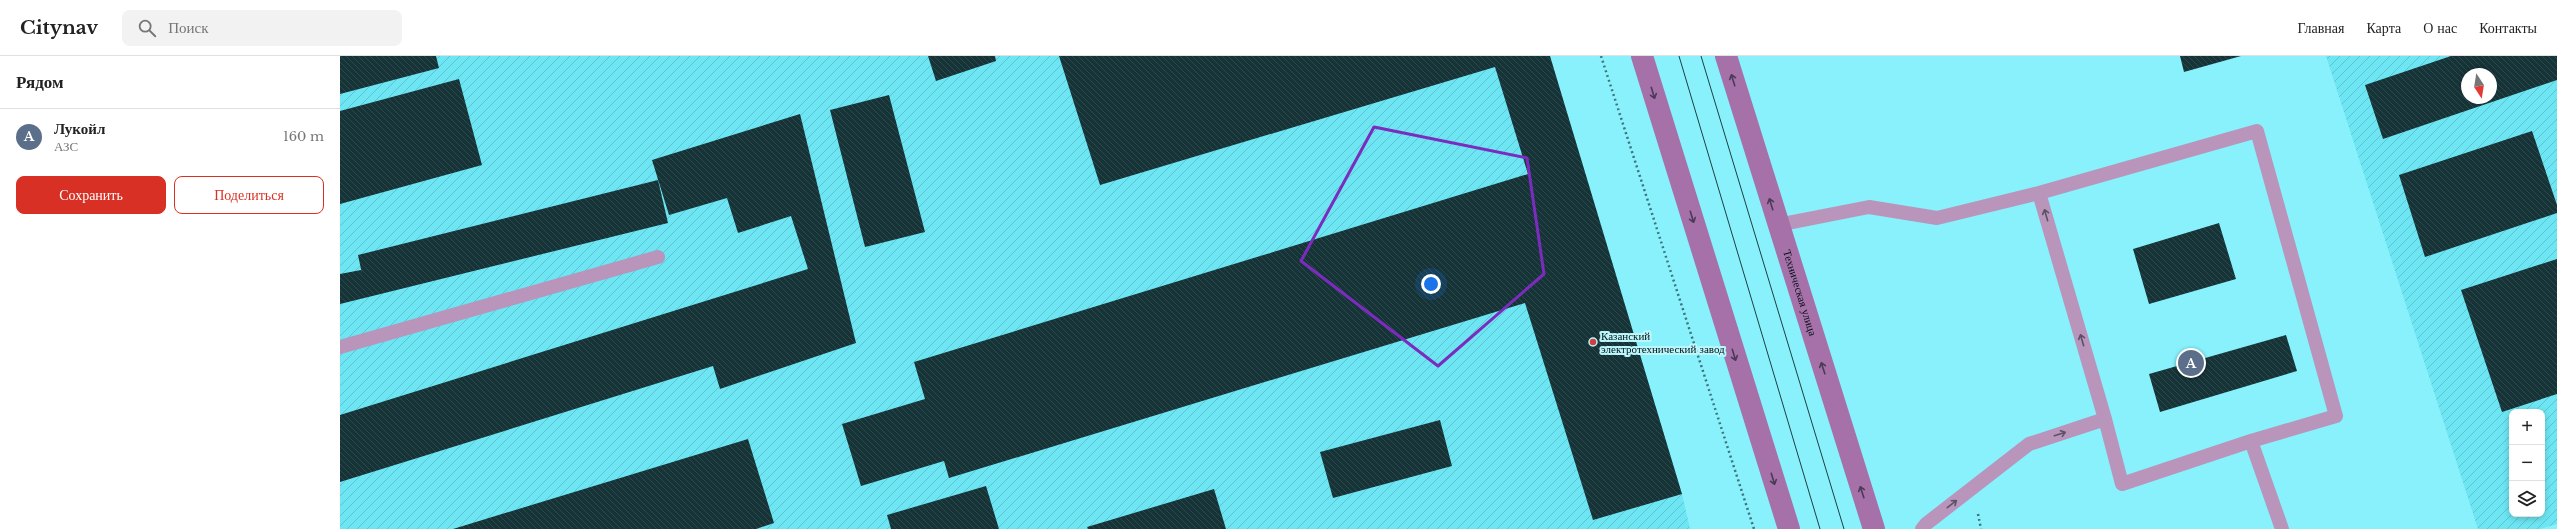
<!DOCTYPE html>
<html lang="ru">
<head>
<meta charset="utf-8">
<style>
  :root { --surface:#fff; --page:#f2f2f2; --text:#222; --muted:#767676; --line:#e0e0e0; --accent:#d93025 }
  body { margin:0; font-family:"Libre Baskerville",serif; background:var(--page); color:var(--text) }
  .controls { position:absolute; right:12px; bottom:12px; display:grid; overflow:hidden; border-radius:8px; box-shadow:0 2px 6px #0003 }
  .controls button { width:36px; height:36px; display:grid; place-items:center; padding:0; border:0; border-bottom:1px solid var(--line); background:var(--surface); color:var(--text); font:20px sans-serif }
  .compass { position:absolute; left:2121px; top:12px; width:36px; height:36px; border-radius:50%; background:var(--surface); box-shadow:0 2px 6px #0003; rotate:168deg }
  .you { position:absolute; left:1091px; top:228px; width:14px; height:14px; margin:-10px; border:3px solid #fff; border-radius:50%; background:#1a73e8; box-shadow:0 0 0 6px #1a73e833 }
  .badge { display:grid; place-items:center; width:26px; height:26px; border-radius:50%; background:var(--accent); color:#fff; font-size:13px; font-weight:700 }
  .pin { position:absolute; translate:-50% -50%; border:2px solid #fff; box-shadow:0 1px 4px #0006 }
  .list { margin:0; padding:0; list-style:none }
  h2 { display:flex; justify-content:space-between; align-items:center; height:52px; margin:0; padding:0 16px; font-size:17px }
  h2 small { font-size:13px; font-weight:400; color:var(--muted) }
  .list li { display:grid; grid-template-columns:26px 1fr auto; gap:12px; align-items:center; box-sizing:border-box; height:56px; padding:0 16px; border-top:1px solid var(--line) }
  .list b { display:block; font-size:15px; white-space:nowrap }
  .list p { margin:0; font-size:13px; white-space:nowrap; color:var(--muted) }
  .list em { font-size:13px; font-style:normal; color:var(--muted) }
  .actions { display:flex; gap:8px; padding:12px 16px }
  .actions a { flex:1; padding:9px 0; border:1px solid var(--accent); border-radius:8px; text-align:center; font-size:14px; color:var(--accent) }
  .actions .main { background:var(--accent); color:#fff }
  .icon { flex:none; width:22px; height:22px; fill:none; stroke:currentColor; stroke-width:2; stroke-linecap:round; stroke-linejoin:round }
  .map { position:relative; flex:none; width:2217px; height:473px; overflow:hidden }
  header { display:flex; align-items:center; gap:24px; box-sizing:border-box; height:56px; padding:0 20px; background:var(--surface); border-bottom:1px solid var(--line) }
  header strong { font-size:19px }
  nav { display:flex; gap:22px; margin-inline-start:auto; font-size:14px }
  .search { width:280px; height:36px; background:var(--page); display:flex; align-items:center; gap:10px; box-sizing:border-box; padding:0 14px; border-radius:8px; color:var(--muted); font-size:15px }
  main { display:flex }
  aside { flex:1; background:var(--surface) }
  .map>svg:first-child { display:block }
  .industrial { fill:url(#industrial-furrows); fill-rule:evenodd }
  .building { fill:url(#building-back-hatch); fill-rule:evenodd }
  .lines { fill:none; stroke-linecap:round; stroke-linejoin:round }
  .path { stroke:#3d757c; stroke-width:2.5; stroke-dasharray:2 3; stroke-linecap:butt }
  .service { stroke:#b995bb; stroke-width:14 }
  .secondary { stroke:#a670a9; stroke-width:22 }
  .tram { stroke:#1d4045; stroke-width:1 }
  .oneway { stroke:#4b3b56 }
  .oneway2 { stroke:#5c5267 }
  .marked { fill:none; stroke:#7b2cbf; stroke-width:3; stroke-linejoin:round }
  .poi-dot { fill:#ce3f3e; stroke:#bcf7fd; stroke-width:1.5 }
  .labels { text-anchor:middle; stroke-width:4; stroke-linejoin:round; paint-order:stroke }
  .street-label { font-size:11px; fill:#001013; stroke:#bcf7fd }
  .poi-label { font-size:11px; fill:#001013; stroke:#bcf7fd; text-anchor:start }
</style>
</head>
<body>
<header>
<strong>Citynav</strong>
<div class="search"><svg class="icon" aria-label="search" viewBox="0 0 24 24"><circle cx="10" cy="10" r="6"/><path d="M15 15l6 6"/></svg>Поиск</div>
<nav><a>Главная</a><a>Карта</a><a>О нас</a><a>Контакты</a></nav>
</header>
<main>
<aside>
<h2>Рядом<small></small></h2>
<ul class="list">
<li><span class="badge" style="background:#5c6f8a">A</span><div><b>Лукойл</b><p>АЗС</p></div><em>160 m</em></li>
</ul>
<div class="actions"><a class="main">Сохранить</a><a>Поделиться</a></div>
</aside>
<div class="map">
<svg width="2217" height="473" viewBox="0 0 2217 473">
  <defs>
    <pattern id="industrial-furrows" width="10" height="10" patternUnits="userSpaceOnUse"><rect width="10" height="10" fill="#6de5f2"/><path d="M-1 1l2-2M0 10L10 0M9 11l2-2" fill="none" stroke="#5dc3cf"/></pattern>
    <pattern id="building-back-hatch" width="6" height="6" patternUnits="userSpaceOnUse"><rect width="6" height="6" fill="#163438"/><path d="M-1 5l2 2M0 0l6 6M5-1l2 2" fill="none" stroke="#2d484b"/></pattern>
  </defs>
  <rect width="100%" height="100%" fill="#88f1fc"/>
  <path class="industrial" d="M0 0H1210L1342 438 1350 473H0Z
    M1986 0H2217V468L2200 473H2138ZM2127 18H2151V42H2127ZM2172 356H2202V458H2172Z"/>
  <path class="building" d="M0 0H96L99 12 0 38Z
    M588 0H655L656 5 596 25Z
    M719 0H1210L1342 438 1253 464 1185 247 609 422 604 405 521 430 502 368 585 343 574 306 1188 118 1155 11 760 129Z
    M1840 0H1901L1844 16Z
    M2111 0H2217V24L2043 83 2025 29ZM2127 18H2151V42H2127Z
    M119 23 142 109 0 148V55Z
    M549 39 585 176 525 191 490 54Z
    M460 58 516 287 380 333 373 310 0 426V359L468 213 451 160 398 177 387 142 329 159 312 104Z
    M2192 75 2217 149V157L2085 201 2059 119Z
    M318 124 328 167 0 248V218L21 214 22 218 18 199Z
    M1879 167 1896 223 1809 248 1793 193Z
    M2217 203V338L2162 356 2121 234Z
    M1946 279 1957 315 1820 356 1809 318Z
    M1100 364 1112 410 993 442 980 396Z
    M408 383 434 467 416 473H113Z
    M646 430 659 473H551L547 459Z
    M874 433 886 473H748L747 471Z"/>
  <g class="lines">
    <path class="path" d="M1261 0 1414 473
      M1638 458 1641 473"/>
    <path class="service" d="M1699 137 1917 75 1996 360 1911 385
      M1438 169 1529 151 1597 162 1699 137 1765 363 1689 388 1586 468 1582 473
      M0 291 318 201
      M1765 363 1782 428 1911 385 1942 473"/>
    <g class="secondary">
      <path d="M1302 0 1449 473"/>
      <path id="s1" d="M1386 0 1534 473"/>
    </g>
    <path class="tram" d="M1339 0 1480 473
      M1361 0 1504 473"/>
  </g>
  <defs><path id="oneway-shaft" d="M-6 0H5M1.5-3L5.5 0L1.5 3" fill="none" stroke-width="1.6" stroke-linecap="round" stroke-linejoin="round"/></defs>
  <g class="oneway">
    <use href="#oneway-shaft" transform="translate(1393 24) rotate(-107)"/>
    <use href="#oneway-shaft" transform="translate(1313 37) rotate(73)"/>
    <use href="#oneway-shaft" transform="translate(1431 148) rotate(-107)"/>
    <use href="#oneway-shaft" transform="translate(1352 161) rotate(73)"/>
    <use href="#oneway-shaft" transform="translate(1394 299) rotate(73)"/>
    <use href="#oneway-shaft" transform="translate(1483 312) rotate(-108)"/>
    <use href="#oneway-shaft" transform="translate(1433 423) rotate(73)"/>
    <use href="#oneway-shaft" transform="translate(1522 436) rotate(-108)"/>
  </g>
  <g class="oneway2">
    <use href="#oneway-shaft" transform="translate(1706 159) rotate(-106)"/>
    <use href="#oneway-shaft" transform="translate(1742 284) rotate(-106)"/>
    <use href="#oneway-shaft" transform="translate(1720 378) rotate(-18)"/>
    <use href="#oneway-shaft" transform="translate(1612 448) rotate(-38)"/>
  </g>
  <path class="marked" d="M1034 71 1187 102 1204 218 1098 310 961 205Z"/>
  <circle class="poi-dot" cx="1253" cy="286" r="4"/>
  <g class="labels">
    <g class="street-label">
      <text dy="4" stroke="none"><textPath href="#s1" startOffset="248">Техническая улица</textPath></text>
    </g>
    <g class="poi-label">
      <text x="1261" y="284">Казанский<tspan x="1261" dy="13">электротехнический завод</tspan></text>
    </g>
  </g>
</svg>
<div class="controls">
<button>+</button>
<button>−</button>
<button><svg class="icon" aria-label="layers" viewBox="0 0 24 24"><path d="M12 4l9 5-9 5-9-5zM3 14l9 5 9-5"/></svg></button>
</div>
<svg class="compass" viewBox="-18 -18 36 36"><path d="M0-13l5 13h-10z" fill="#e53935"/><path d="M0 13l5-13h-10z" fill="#767676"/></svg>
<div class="you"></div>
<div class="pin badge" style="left:1851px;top:307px;background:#5c6f8a">A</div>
</div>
</main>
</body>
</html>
